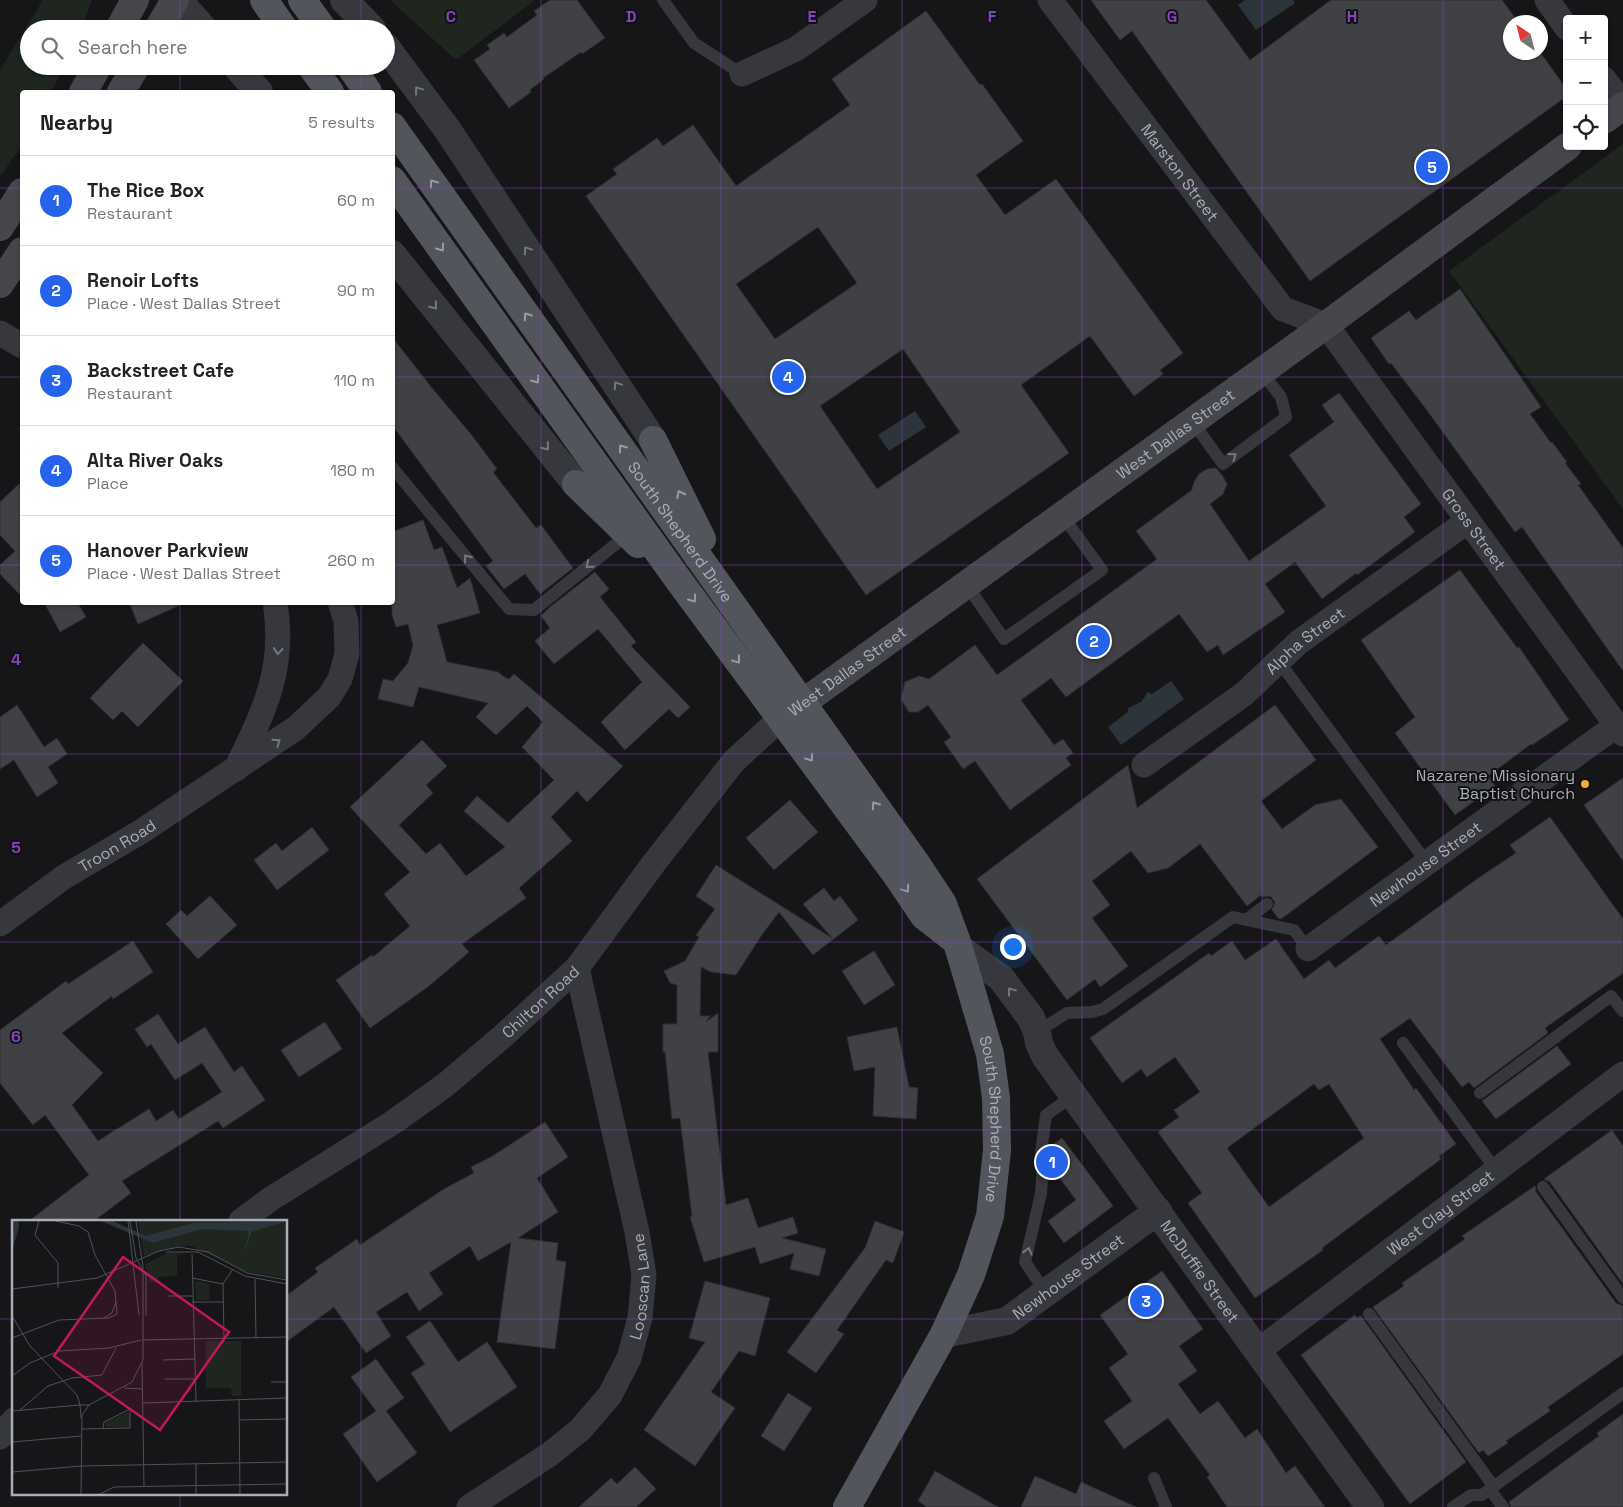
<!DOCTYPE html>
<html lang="en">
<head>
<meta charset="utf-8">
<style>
  :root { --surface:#fff; --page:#f2f2f2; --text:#222; --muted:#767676; --line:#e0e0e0; --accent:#2563eb }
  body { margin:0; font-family:"Space Grotesk",sans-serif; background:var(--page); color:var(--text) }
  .controls { position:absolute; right:15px; top:15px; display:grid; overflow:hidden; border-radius:5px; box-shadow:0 1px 4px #0004 }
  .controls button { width:45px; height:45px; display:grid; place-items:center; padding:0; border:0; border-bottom:1px solid var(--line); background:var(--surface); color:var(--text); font:25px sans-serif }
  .compass { position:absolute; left:1503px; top:15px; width:45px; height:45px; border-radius:50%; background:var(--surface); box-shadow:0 1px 4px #0004; rotate:325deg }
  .you { position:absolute; left:1012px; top:946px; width:18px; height:18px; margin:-12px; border:4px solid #fff; border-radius:50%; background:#1a73e8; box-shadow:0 0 0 8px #1a73e833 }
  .badge { display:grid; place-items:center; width:32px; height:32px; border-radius:50%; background:var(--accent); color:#fff; font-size:16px; font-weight:700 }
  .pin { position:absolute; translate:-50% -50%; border:2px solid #fff; box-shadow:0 1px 5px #0006 }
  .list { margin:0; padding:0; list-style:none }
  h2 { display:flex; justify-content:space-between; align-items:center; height:65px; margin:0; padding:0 20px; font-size:21px }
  h2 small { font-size:16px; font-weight:400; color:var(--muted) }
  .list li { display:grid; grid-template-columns:32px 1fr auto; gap:15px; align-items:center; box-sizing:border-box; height:90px; padding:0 20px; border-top:1px solid var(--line) }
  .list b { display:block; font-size:19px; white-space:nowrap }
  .list p { margin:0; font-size:16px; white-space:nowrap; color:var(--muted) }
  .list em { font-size:16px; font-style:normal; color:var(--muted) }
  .icon { flex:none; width:28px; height:28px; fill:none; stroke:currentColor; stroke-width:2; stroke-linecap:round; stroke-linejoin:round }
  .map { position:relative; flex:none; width:1623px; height:1507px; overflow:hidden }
  .search { position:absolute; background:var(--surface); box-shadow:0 1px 4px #0004; left:20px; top:20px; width:375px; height:55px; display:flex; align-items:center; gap:12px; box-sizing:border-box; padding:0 18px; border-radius:28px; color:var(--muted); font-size:19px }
  .panel { position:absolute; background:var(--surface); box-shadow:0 1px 4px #0004; left:20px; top:90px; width:375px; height:515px; border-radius:5px }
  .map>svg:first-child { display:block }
  .green { fill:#1e261f }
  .water { fill:#2c353c }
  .building { fill:#404145; stroke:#303034; fill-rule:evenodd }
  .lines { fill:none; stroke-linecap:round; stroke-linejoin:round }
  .service { stroke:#37383d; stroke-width:12 }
  .minor { stroke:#37383d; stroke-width:25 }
  .tertiary { stroke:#37383d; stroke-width:28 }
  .secondary { stroke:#45474d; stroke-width:28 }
  .primary { stroke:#53555c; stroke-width:28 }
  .oneway { stroke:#757881 }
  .oneway2 { stroke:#979ba6 }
  .grid { fill:none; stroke:#8446be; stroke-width:1; stroke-opacity:0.55 }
  .poi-dot { fill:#f2b134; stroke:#111113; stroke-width:2 }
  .labels { text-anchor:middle; stroke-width:4; stroke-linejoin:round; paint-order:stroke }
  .street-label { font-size:16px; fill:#a8adb8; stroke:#111113 }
  .poi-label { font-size:16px; fill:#a8adb8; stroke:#111113; text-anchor:end }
  .inset-road { fill:none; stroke:#505258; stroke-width:1 }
  .view { fill:#c2185b; fill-opacity:0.15; stroke:#c2185b; stroke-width:2.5 }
  .inset-edge { fill:none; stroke:#a8adb8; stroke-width:2.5 }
  .grid-label { font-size:16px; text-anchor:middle; font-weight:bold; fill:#8446be; stroke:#111113; stroke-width:4; stroke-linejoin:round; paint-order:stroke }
</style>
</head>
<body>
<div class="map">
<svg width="1623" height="1507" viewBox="0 0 1623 1507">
  <rect width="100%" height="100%" fill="#161618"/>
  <path class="green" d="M43 0H92L82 29H29V66H65L51 92H22V145L0 177V70Z
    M390 0H533L534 1 456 60Z
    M1623 144V509L1449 271Z"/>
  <path class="water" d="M1245 0H1293L1295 3 1256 30 1238 5Z
    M915 411 926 427 889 451 878 435Z
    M1171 681 1184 699 1121 745 1108 727 1128 712V708L1141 702 1148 692 1152 694Z"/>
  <path class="building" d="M550 0H577L605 38 582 54 581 52 543 78 544 79 530 90 531 92 509 108 474 60 490 49 487 45 504 33 507 37 537 15 534 11Z
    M1091 0H1206L1250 60 1331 0H1502L1518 22H1510V52H1540L1567 90V96L1310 281 1132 31 1120 40Z
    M926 11 980 85 982 84 1023 141 976 175 1005 215 1056 179 1183 353 1160 370 1163 374 1134 396 1090 336 1021 385 1069 453 866 595 586 196 617 174 613 169 657 138 663 146 693 125 736 186 850 105 832 79ZM818 227 857 283 775 339 736 284ZM903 349 960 432 877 489 820 406Z
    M1460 289 1541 407 1530 414 1551 443 1552 442 1567 462 1565 463 1581 484 1578 485 1623 548V671L1522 527 1515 532 1429 413 1391 363 1389 364 1371 338 1409 311 1416 320Z
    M392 337 432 388 470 433 497 469 493 472 536 528 541 525 573 568 540 594 525 574 504 589 486 566 493 561 392 425Z
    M1339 393 1421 504 1404 517 1415 532 1357 575 1356 573 1322 599 1295 562 1265 584 1285 612 1223 655 1218 645 1207 652 1179 614 1066 697 1051 678 1021 700 1054 745 1063 739 1073 753 1066 758 1071 765 1010 810 975 761 963 769 944 742 951 737 928 705 918 712H909L901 699 905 682 919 676 929 679 975 645 997 675 1157 559 1136 531 1192 490 1194 482 1199 474 1207 469 1216 468 1222 475 1227 484 1223 494 1210 504 1249 561 1326 506 1289 455 1334 422 1322 405Z
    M22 481V597L0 574V565L15 551 0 535V502Z
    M423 520 434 550 442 547 457 588 470 578 480 613 437 625 447 662 498 672 504 677 509 679 514 674 623 766 587 802 577 791 551 817 572 841 519 888 526 898 462 944 469 952 429 986 370 1028 336 980 372 955 373 957 410 926 384 894 410 872 350 807 422 740 447 766 426 785 433 793 399 825 426 854 440 843 466 876 505 847 464 811 477 796 508 823 554 780 522 747 543 722 527 706 496 735 476 717 488 703 419 687 413 707 378 699 383 679 393 681 408 663 413 645 408 624 396 627 392 614V532Z
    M1460 570 1517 648 1519 647 1569 720 1532 745 1531 744 1488 776 1495 786 1455 815 1395 733 1415 717 1361 640Z
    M595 572 609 589 600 597 636 642 631 646 690 707 678 718 669 709 625 750 601 722 642 682 598 629 554 664 535 641 550 628 541 616 550 607Z
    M44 602H77L86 617 60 632Z
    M129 602H187L138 624Z
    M143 643 183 681 138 727 122 711 113 720 90 698Z
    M17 705 44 747 57 738 67 754 48 767 58 783 37 797 14 760 0 769V717Z
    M1275 705 1316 760 1261 801 1282 829 1315 805 1341 799 1378 847 1281 919 1278 918 1272 910 1275 902 1270 896 1262 897 1261 895 1247 906 1200 844 1168 868 1148 873 1131 851 1092 881 1110 905 1092 918 1128 966 1100 987 1095 979 1067 1000 977 879 1128 765 1137 808Z
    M1623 778V861L1584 805Z
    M790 800 818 832 774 870 746 838Z
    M1550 817 1623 919V973L1545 1028 1548 1033 1474 1088 1469 1082 1462 1087 1410 1018 1380 1039 1414 1090 1416 1088 1456 1144 1439 1156 1441 1159 1322 1248 1323 1250 1255 1298 1188 1203 1202 1193 1158 1132 1179 1117 1174 1110 1200 1092 1175 1057 1147 1077 1141 1069 1122 1083 1090 1038 1209 953 1211 956 1232 941 1245 960 1276 939 1304 979 1329 960 1335 968 1379 936 1386 945 1477 879 1516 853 1510 845ZM1314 1084 1319 1090 1329 1084 1364 1138 1269 1207 1227 1148Z
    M312 827 329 850 277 890 254 860 276 843 282 851Z
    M716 865 832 938 803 904 824 888 834 901 840 896 858 920 813 955 779 912 761 936 736 975 711 972 701 967 700 1016H710L706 1022 718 1013V1052H708L726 1205 748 1198 758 1228 793 1217 798 1233 782 1238 826 1249 819 1276 790 1269 794 1253 760 1264 755 1247 704 1262 690 1217 692 1216 680 1118 672 1119 665 1052H663V1024H677V985L670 983 664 971 685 961 699 937 696 935 715 909 696 896Z
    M210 896 237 925 198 959 166 924 181 910 187 916Z
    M133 941 153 972 113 999 112 996 62 1033 103 1073 72 1105 98 1141 149 1109 156 1121 173 1110 179 1119 222 1092 202 1063 175 1080 151 1044 147 1047 135 1029 158 1014 178 1044 205 1027 234 1072 242 1066 265 1100 223 1128 218 1121 122 1181 131 1193 94 1221H29L89 1175 45 1115 33 1125 0 1083V1030L66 981 68 984Z
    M874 951 895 985 864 1005 842 971Z
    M325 1022 342 1049 299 1077 281 1050Z
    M897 1027 909 1087 918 1088 916 1119 873 1116 875 1067 854 1071 847 1037Z
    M1557 1046 1571 1064 1496 1119 1482 1101Z
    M545 1122 568 1157 537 1178 558 1212 518 1238 558 1243 556 1260 566 1262 555 1349 497 1342 511 1242 478 1261 470 1246 429 1273 443 1294 419 1311 407 1292 376 1312 391 1336 366 1353 334 1307 286 1342V1296L318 1272 315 1268 357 1239 360 1245 444 1189 474 1173 471 1167 491 1157Z
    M1612 1130 1623 1146V1284L1550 1182 1544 1179Z
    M1062 1138 1113 1206 1064 1243 1048 1221 1076 1200 1051 1166 1050 1147Z
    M1535 1186 1536 1192 1616 1303 1623 1306V1354L1548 1407 1550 1411 1506 1441 1508 1443 1488 1456 1483 1450 1479 1453 1373 1307 1404 1286 1402 1283 1465 1239 1462 1236Z
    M875 1221 904 1232 893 1263 886 1260 837 1330 844 1334 816 1373 787 1352 865 1248Z
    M1162 1271 1203 1329 1179 1346 1197 1371 1178 1384 1200 1414 1218 1401 1245 1438 1257 1429 1286 1473 1295 1466 1325 1507H1227L1207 1477 1210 1475 1168 1418 1124 1449 1104 1421 1132 1401 1109 1368 1128 1354 1100 1315Z
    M705 1281 770 1298 755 1356 739 1351 711 1392 735 1408 695 1466 644 1430 705 1342 689 1338Z
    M1355 1315 1357 1318 1361 1316 1466 1462 1410 1504 1301 1355Z
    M430 1321 458 1362 487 1342 517 1387 450 1432 411 1373 425 1364 406 1337Z
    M376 1359 404 1398 386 1411 417 1453 377 1482 343 1434 376 1411 351 1377Z
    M788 1393 812 1408 784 1451 761 1436Z
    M1623 1414V1507H1511L1509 1502 1599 1436 1597 1433Z
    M635 1467 656 1489 636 1507H579L611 1478 617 1484Z
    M935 1471 998 1507H927L918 1501Z
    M1035 1476 1076 1494 1081 1482 1136 1507H1021Z"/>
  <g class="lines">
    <path class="service" d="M663 0 694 43 742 74
      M1192 421 1223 464 1286 417 1281 397 1261 371
      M392 467 509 609 534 610 627 535
      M966 584 1004 639 1102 570 1062 515
      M1278 660 1427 863
      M1246 920 1267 904
      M1037 1032 1067 1013 1092 1012 1103 1009 1233 917 1294 930 1308 949
      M1403 1043 1496 1170
      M1480 1093 1611 996 1623 1011
      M1543 1187 1623 1298
      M1046 1293 1025 1262 1041 1193 1043 1165 1041 1153 1046 1115 1074 1095
      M1369 1314 1494 1487
      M1154 1478 1166 1507
      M1490 1490 1503 1507
      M1453 1507 1471 1495H1482L1623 1393"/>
    <g class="minor">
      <path id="s1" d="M1050 0 1283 309 1326 325 1623 734"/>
      <path d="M1547 0 1567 28"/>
      <path d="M742 74 796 49 865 0"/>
      <path d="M1604 79 1623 104"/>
      <path d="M0 333 22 346"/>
      <path id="s2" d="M1144 765 1244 694 1299 642 1468 521"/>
      <path d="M236 769C264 711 286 669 275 602"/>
      <path id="s3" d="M0 924 64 877 142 831 296 728 329 697 340 679 347 654 346 621 340 602"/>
      <path id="s4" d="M1308 949 1617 725"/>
      <path id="s5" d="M241 1221 269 1200 392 1123 444 1086 503 1036 577 968 654 863 734 761 781 718"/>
      <path id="s6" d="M1258 1351 1623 1074"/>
      <path d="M0 1437 14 1420"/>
      <path id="s7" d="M469 1507 550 1454 580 1430 610 1395 629 1358 640 1318 644 1275 637 1232 577 968"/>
    </g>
    <g class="tertiary">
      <path d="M178 0 204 29"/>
      <path d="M344 0 372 29"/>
      <path d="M386 47 447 129 653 440"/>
      <path d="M236 66 259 92"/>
      <path d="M392 254 576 484"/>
      <path id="s8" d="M958 947 1001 978 1031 1018 1037 1032 1039 1043 1045 1056 1370 1507"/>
      <path id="s9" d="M944 1334 1007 1321 1158 1211"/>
    </g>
    <g class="secondary">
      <path d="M119 29 135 0"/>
      <path d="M158 29 175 0"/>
      <path d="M83 92 98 66"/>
      <path d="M121 92 136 66"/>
      <path d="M1604 120 1623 106"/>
      <path d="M0 227 22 192"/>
      <path d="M0 284 22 251"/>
      <path id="s10" d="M783 717 1326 325 1568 146"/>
    </g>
    <g class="primary">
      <path d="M264 0 284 29"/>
      <path d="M302 0 323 29"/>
      <path d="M311 66 330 92"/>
      <path d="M350 66 368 92"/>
      <path id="s11" d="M392 126 916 863 943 904 957 942 990 1054 996 1098 997 1150 990 1216 971 1275 944 1334 847 1507"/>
      <path d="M392 180 677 578 897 876 924 916 956 941"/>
      <path d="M653 440 702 539"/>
      <path d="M576 484 638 544"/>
    </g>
  </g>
  <defs><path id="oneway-chevron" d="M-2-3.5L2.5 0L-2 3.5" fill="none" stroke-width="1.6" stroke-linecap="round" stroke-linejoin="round" transform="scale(1.25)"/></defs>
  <g class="oneway">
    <use href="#oneway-chevron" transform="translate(418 90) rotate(-127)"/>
    <use href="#oneway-chevron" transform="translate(527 250) rotate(-124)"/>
    <use href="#oneway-chevron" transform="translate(434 306) rotate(51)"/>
    <use href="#oneway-chevron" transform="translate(617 385) rotate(-124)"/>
    <use href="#oneway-chevron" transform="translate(546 447) rotate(51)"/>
    <use href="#oneway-chevron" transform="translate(1233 456) rotate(-36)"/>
    <use href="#oneway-chevron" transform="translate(467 558) rotate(-129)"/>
    <use href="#oneway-chevron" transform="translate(589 565) rotate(141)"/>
    <use href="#oneway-chevron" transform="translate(278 651) rotate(95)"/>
    <use href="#oneway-chevron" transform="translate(277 742) rotate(-34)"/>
    <use href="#oneway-chevron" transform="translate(1011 991) rotate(-127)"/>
    <use href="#oneway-chevron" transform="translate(1028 1251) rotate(-76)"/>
  </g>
  <g class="oneway2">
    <use href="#oneway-chevron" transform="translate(433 183) rotate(-125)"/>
    <use href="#oneway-chevron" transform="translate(441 248) rotate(54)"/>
    <use href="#oneway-chevron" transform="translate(527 316) rotate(-125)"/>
    <use href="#oneway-chevron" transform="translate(536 380) rotate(54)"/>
    <use href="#oneway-chevron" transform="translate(622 448) rotate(-125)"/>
    <use href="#oneway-chevron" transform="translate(680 494) rotate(-117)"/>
    <use href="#oneway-chevron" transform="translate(693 599) rotate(54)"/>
    <use href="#oneway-chevron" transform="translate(737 660) rotate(53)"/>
    <use href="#oneway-chevron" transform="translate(810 758) rotate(54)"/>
    <use href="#oneway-chevron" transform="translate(875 805) rotate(-125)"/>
    <use href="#oneway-chevron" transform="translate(906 889) rotate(56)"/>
  </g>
  <path class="grid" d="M180 0V29M361 0V29M541 0V1507M721 0V1507M902 0V1507M1082 0V1507M1262 0V1507M1443 0V1507M180 66V92M361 66V92M0 188H22M392 188H1623M0 377H22M392 377H1623M0 565H22M392 565H1623M180 602V1221M361 602V1507M0 754H1623M0 942H1623M0 1130H1623M0 1319H14M286 1319H1623M180 1493V1507"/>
  <circle class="poi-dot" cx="1585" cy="784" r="5"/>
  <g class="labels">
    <g class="street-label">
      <text dy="6" stroke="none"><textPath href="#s1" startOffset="216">Marston Street</textPath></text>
      <text dy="6" stroke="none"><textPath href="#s10" startOffset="484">West Dallas Street</textPath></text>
      <text dy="6" stroke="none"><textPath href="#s1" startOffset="685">Gross Street</textPath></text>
      <text dy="6" stroke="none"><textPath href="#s11" startOffset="498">South Shepherd Drive</textPath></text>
      <text dy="6" stroke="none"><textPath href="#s2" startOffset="204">Alpha Street</textPath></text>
      <text dy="6" stroke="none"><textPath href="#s10" startOffset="79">West Dallas Street</textPath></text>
      <text dy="6" stroke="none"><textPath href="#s3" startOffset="141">Troon Road</textPath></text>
      <text dy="6" stroke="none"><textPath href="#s4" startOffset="145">Newhouse Street</textPath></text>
      <text dy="6" stroke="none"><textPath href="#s5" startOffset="372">Chilton Road</textPath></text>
      <text dy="6" stroke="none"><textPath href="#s11" startOffset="1176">South Shepherd Drive</textPath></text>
      <text dy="6" stroke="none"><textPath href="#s6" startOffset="229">West Clay Street</textPath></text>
      <text dy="6" stroke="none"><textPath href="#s8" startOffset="409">McDuffie Street</textPath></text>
      <text dy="6" stroke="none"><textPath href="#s9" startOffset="140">Newhouse Street</textPath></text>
      <text dy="6" stroke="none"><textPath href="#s7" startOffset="296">Looscan Lane</textPath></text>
    </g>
    <g class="poi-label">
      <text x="1575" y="781">Nazarene Missionary<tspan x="1575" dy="18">Baptist Church</tspan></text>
    </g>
  </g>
  <g transform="translate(12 1220)">
    <rect width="275" height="275" fill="#161618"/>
    <path d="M126 1H275V58L235 52 179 26H167L132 36ZM156 33 177 34 165 35V56L146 57V62H138L133 44ZM187 61 198 64 197 80H184L183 62ZM193 121H229V176H220L219 168H194ZM115 192 117 193V207H94L93 203Z" fill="#1e261f"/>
    <path d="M1 1H6L7 7 0 31ZM89 1H101L134 16 181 3 275 1 239 12 232 35 237 11 190 9 141 23Z" fill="#2c353c"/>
    <path class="inset-road" d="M27 1 23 15 46 43V68M116 1 127 95M118 1 124 38 134 56V96M154 32H186L233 56 275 64M180 34 184 181M180 58 211 64M243 59 244 118M0 69 85 58 147 31 167 27 196 32 235 53 275 60M156 76H181M180 82H212M0 96 18 126 65 175 68 185 0 191M92 98 100 93 104 82M0 118 47 100 97 98 105 94 103 71 83 35 76 12 67 6 44 1M212 118 211 64 221 49M130 120 275 117M151 140 183 139M130 143 132 267M0 156 18 143 47 131 97 128 129 120M153 159H184M259 162H275M112 168 131 169M227 179 228 274M131 183 275 178M7 191 36 166 60 158 90 155 104 128M69 198 68 185H77M227 200 275 199M69 209 118 208V189L92 202 91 208M0 222 69 216M184 244V274M69 246 275 242M0 252 69 246M69 274 70 195 77 185 120 162 131 140V47L124 1M88 274 102 267 275 264"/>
    <path class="view" d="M111 37 217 112 148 210 42 136Z"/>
    <rect width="275" height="275" class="inset-edge"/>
  </g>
  <g class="grid-label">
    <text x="451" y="22">C</text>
    <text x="631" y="22">D</text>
    <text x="812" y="22">E</text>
    <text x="992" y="22">F</text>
    <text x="1172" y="22">G</text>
    <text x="1352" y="22">H</text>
    <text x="16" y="665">4</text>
    <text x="16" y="853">5</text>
    <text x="16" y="1042">6</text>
  </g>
</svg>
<div class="controls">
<button>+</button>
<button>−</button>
<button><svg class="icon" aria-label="locate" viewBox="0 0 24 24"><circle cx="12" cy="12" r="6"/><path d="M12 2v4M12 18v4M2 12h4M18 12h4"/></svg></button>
</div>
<svg class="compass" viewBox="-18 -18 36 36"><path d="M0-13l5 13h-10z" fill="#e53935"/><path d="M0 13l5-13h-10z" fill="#767676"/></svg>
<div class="you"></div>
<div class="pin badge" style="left:1052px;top:1162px">1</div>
<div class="pin badge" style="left:1094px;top:641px">2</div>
<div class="pin badge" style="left:1146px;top:1301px">3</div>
<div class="pin badge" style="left:788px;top:377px">4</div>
<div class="pin badge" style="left:1432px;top:167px">5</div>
<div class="search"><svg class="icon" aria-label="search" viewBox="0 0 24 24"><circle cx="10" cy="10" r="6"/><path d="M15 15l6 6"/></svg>Search here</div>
<section class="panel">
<h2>Nearby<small>5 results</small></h2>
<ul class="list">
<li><span class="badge">1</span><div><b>The Rice Box</b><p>Restaurant</p></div><em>60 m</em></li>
<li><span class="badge">2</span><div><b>Renoir Lofts</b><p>Place · West Dallas Street</p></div><em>90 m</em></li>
<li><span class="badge">3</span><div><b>Backstreet Cafe</b><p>Restaurant</p></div><em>110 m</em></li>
<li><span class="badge">4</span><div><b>Alta River Oaks</b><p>Place</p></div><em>180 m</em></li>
<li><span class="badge">5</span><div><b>Hanover Parkview</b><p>Place · West Dallas Street</p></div><em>260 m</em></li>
</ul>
</section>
</div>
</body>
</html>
